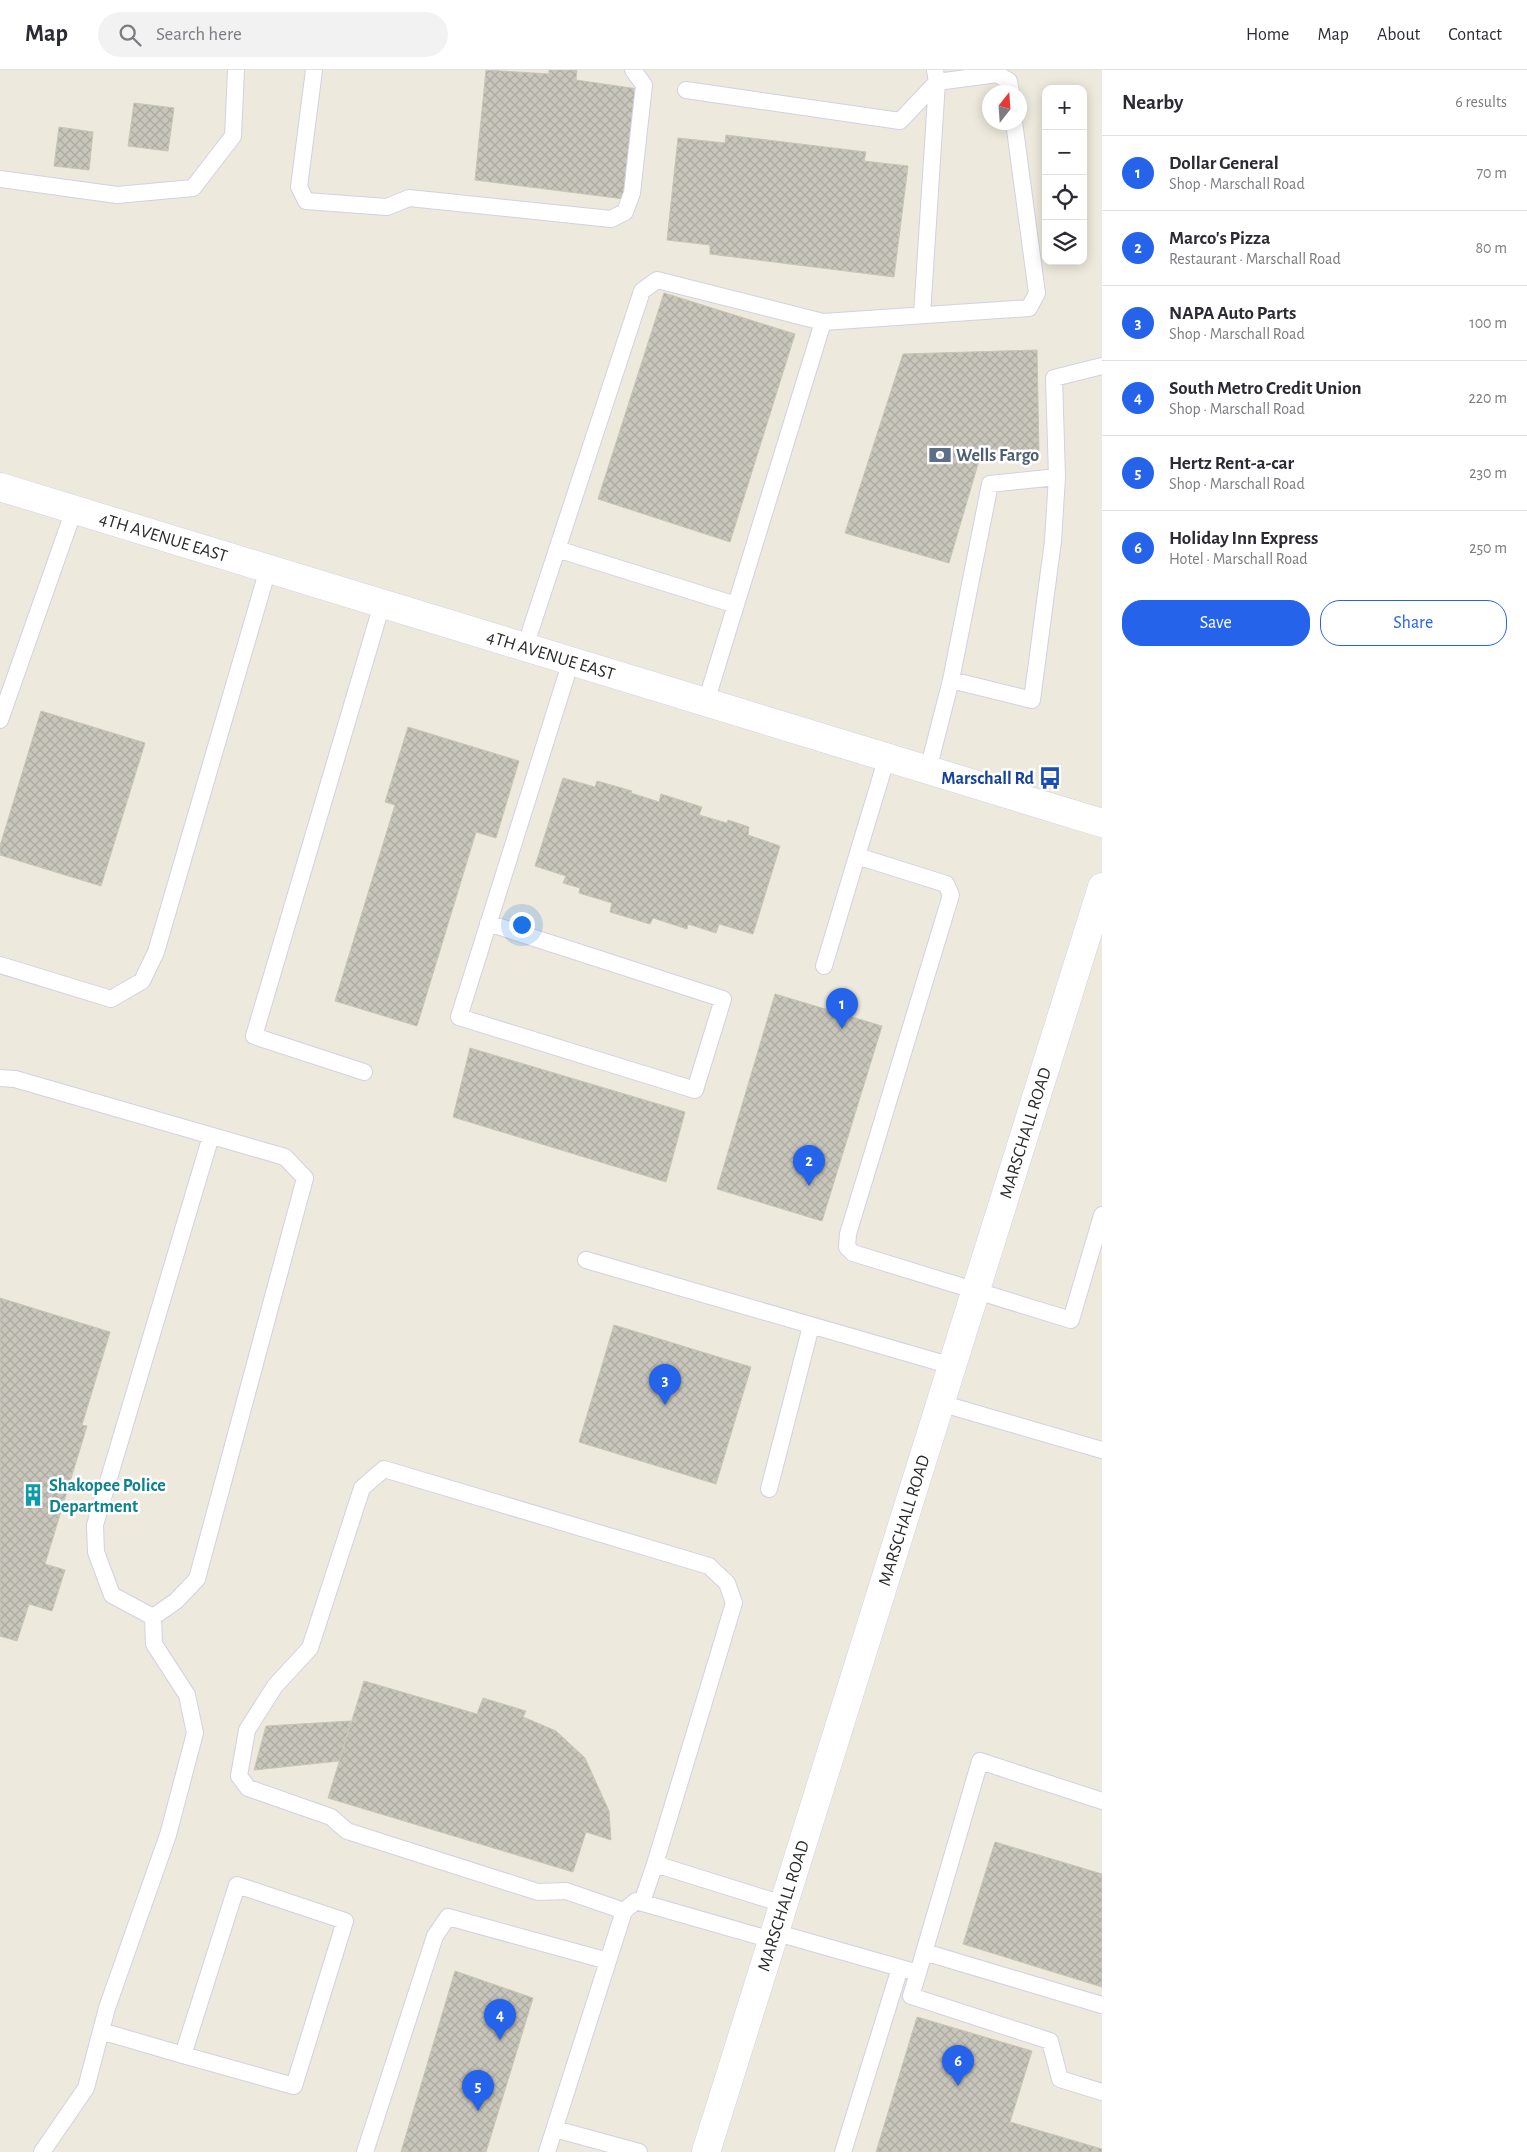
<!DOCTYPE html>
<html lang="en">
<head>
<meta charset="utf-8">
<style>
  :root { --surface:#fff; --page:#f2f2f3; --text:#2b2b33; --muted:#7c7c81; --line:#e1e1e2; --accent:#2563eb }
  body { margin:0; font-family:"Alegreya Sans",sans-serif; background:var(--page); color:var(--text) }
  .controls { position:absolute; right:15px; top:15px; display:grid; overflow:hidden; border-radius:10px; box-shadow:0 2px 12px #0003 }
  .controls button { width:45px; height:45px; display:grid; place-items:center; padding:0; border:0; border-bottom:1px solid var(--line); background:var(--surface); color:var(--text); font:25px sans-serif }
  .compass { position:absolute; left:982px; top:15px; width:45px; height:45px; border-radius:50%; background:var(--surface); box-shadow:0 2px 12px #0003; rotate:17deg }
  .you { position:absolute; left:521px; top:854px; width:18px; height:18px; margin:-12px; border:4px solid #fff; border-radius:50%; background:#1a73e8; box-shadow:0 0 0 8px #1a73e833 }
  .badge { display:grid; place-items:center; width:32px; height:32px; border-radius:50%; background:var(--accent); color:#fff; font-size:16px; font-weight:700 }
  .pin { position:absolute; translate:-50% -41px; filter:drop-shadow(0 1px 2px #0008) }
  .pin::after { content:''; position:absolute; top:26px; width:18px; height:15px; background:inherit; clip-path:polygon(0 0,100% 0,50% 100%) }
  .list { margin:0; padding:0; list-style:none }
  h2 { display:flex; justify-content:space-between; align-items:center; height:65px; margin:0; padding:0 20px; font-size:21px }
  h2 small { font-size:16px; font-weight:400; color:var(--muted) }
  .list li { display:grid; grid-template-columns:32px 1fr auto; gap:15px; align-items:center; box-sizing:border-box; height:75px; padding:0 20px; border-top:1px solid var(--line) }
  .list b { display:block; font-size:19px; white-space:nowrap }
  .list p { margin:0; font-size:16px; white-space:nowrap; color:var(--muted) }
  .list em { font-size:16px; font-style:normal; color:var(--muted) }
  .actions { display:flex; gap:10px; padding:15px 20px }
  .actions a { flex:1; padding:11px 0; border:1px solid var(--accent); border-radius:20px; text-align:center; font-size:18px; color:var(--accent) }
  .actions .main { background:var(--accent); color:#fff }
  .icon { flex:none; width:28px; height:28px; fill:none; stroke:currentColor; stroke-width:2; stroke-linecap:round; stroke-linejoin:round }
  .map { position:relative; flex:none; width:1102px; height:2082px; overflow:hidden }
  header { display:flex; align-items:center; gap:30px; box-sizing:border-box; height:70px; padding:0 25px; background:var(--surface); border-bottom:1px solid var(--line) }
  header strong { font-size:24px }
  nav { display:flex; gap:28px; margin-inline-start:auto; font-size:18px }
  .search { width:350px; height:45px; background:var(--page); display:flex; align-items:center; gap:12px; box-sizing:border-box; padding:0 18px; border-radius:28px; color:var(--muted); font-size:19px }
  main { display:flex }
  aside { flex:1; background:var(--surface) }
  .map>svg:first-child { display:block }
  .building { fill:url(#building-cross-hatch); stroke:#c8c5b5 }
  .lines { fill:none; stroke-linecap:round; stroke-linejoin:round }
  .service-casing { stroke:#d2d1e3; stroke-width:18 }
  .tertiary-casing { stroke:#d2d1e3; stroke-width:29 }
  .secondary-casing { stroke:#d2d1e3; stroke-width:29 }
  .service { stroke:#fff; stroke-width:16 }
  .tertiary { stroke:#fff; stroke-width:28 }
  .secondary { stroke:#fff; stroke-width:28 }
  .labels { text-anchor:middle; stroke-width:5; stroke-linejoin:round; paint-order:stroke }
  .service-label { font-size:18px; font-weight:bold; fill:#4e5e75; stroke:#fff; text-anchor:start }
  .street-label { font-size:18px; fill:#2a2a2a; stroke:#fff }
  .transit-label { font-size:18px; font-weight:bold; fill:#164399; stroke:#fff; text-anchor:end }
  .culture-label { font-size:18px; font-weight:bold; fill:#0d838f; stroke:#fff; text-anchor:start }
</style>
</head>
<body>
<header>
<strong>Map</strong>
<div class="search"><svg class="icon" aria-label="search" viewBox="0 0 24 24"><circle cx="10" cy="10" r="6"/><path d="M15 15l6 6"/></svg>Search here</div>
<nav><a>Home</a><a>Map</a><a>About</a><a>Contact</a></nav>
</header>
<main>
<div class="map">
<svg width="1102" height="2082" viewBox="0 0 1102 2082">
  <defs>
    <pattern id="building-cross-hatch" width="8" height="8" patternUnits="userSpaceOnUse" patternTransform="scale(1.25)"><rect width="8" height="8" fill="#c8c6bb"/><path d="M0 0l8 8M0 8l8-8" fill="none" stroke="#acaaa1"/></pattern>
  </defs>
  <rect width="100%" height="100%" fill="#ede9dc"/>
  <path class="building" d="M486 0 549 4V0H577L576 10 638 19 624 129 475 110Z
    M134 33 174 38 168 81 128 76Z
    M59 57 93 62 89 100 54 96Z
    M726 65 866 82 864 91 908 96 894 207 710 184V175L667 170 678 68 725 73Z
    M664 223 795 264 730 472 598 429Z
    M1037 280 1039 384 980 387 949 493 845 463 903 284Z
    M41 641 145 673 101 816 0 785V776Z
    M408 657 519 691 496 768 476 762 417 956 335 931 395 735 385 732Z
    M563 708 595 717 597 711 632 721 631 723 659 732 661 724 702 737 699 745 727 753 728 750 749 757 748 765 780 776 753 864 719 854 716 863 688 854 687 859 653 848 650 854 610 842 612 833 579 823 580 818 563 813 566 806 535 796Z
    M775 924 882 956 822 1151 717 1119Z
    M470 978 685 1042 666 1112 453 1047Z
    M0 1228 110 1262 82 1355 87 1356 45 1494 65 1500 52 1541 29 1534 17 1571 0 1566Z
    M614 1255 751 1297 716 1414 579 1372Z
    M364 1611 477 1644 483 1628 526 1641 523 1647 556 1661 585 1688 609 1741 611 1770 586 1762 573 1802 328 1728Z
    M351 1651 339 1691 254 1700 266 1656Z
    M995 1772 1102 1804V1917L963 1874Z
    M455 1901 533 1928 486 2082H401Z
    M917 1947 1032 1981 1010 2052 1102 2079V2082H876Z"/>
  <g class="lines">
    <defs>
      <path id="service" d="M314 0 299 117 306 131 387 137 409 128 611 149 625 142 632 123 644 15 633 0
        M935 0 937 12 997 4 1009 11 1011 22
        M686 20 900 51 937 12
        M0 109 117 125 193 118 233 66 236 0
        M922 245 937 12
        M557 479 736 535
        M525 577 642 221 657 210 823 252
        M951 610 1032 630 1053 471 1057 407 1054 308 1102 296
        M706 632 823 252 1029 238 1037 223 1014 52
        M0 650 74 440
        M887 687 857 786 946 814 951 825 848 1164 847 1177 853 1183 1071 1250 1102 1145
        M928 700 951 610 990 414 1057 407
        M488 853 723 929 695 1020 459 947 571 591
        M0 895 111 929 142 911 156 882 268 499
        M824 896 857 786
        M364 1002 254 966 382 534
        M0 1008 15 1009 285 1087 305 1108 197 1509 176 1531 153 1547 154 1574 187 1625 195 1663 168 1765 107 1938 86 2018 42 2082
        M586 1190 952 1296
        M940 1333 1102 1380
        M769 1419 811 1256
        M153 1547 112 1525 96 1482 95 1455 211 1066
        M642 1832 655 1794
        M774 1862 918 1903 980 1691 1102 1731
        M772 1870 636 1831 624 1841 566 1821 538 1822 347 1761 331 1747 248 1718 239 1706 247 1660 275 1616 310 1578 362 1418 384 1399 709 1496 727 1513 734 1533 655 1794 783 1834
        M924 1882 1102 1935
        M918 1903 911 1926 1050 1971 1060 2009 1102 2022
        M101 1961 183 1985 237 1815 345 1851 294 2016 183 1985
        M555 2059 639 2082
        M365 2082 435 1866 448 1847 608 1891
        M547 2082 624 1841
        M843 2082 900 1898"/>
      <g id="tertiary">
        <path id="s1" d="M0 417 1102 753"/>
      </g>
      <g id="secondary">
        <path id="s2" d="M706 2082 1102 817"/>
      </g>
    </defs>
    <use href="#service" class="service-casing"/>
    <use href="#tertiary" class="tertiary-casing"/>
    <use href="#secondary" class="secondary-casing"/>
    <use href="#service" class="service"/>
    <use href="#tertiary" class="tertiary"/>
    <use href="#secondary" class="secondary"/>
  </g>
  <defs>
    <symbol id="bank-bare" viewBox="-9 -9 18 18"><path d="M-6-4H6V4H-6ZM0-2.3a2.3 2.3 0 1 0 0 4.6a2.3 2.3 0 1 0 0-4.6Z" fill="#5c6f8a" stroke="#fff" stroke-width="2.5" paint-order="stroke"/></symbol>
    <symbol id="bus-bare" viewBox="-9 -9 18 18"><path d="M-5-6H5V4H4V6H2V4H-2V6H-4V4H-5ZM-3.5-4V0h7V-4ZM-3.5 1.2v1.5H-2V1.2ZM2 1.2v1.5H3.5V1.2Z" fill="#1a4fb4" stroke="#fff" stroke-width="2.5" paint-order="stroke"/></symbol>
    <symbol id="building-bare" viewBox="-9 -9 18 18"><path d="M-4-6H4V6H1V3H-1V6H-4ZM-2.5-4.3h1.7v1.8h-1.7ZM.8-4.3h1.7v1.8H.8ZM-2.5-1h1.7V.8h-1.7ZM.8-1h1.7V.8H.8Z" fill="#0f9aa8" stroke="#fff" stroke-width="2.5" paint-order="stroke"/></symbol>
  </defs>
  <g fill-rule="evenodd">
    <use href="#bank-bare" x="924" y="369" width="32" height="32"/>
    <use href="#bus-bare" x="1034" y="692" width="32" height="32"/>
    <use href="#building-bare" x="17" y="1409" width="32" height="32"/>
  </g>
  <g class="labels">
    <g class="service-label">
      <text x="956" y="391">Wells Fargo</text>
    </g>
    <g class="street-label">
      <text dy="6" stroke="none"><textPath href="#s1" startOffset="171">4TH AVENUE EAST</textPath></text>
      <text dy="6" stroke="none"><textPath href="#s1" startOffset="576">4TH AVENUE EAST</textPath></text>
      <text dy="6" stroke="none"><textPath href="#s2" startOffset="1068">MARSCHALL ROAD</textPath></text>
      <text dy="6" stroke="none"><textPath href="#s2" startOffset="662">MARSCHALL ROAD</textPath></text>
      <text dy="6" stroke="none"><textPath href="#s2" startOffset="258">MARSCHALL ROAD</textPath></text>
    </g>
    <g class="transit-label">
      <text x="1034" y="714">Marschall Rd</text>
    </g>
    <g class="culture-label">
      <text x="49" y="1421">Shakopee Police<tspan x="49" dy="21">Department</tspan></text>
    </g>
  </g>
</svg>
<div class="controls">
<button>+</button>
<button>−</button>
<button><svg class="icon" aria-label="locate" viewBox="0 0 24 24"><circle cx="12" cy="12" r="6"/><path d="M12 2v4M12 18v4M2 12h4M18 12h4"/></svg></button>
<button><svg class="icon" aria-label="layers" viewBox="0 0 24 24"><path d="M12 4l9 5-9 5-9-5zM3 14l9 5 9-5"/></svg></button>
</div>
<svg class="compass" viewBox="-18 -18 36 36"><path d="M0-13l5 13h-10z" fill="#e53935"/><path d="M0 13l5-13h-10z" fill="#7c7c81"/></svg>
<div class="you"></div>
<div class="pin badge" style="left:842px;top:959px">1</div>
<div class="pin badge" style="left:809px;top:1116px">2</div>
<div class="pin badge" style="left:665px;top:1335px">3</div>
<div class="pin badge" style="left:500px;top:1970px">4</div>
<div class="pin badge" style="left:478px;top:2041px">5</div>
<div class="pin badge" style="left:958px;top:2016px">6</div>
</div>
<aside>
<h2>Nearby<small>6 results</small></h2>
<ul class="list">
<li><span class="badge">1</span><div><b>Dollar General</b><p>Shop · Marschall Road</p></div><em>70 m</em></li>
<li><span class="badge">2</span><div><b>Marco's Pizza</b><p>Restaurant · Marschall Road</p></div><em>80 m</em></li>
<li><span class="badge">3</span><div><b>NAPA Auto Parts</b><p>Shop · Marschall Road</p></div><em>100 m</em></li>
<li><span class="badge">4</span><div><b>South Metro Credit Union</b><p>Shop · Marschall Road</p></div><em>220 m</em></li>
<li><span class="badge">5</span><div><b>Hertz Rent-a-car</b><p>Shop · Marschall Road</p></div><em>230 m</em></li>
<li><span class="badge">6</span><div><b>Holiday Inn Express</b><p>Hotel · Marschall Road</p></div><em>250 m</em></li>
</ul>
<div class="actions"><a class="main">Save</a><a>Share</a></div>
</aside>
</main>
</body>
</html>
